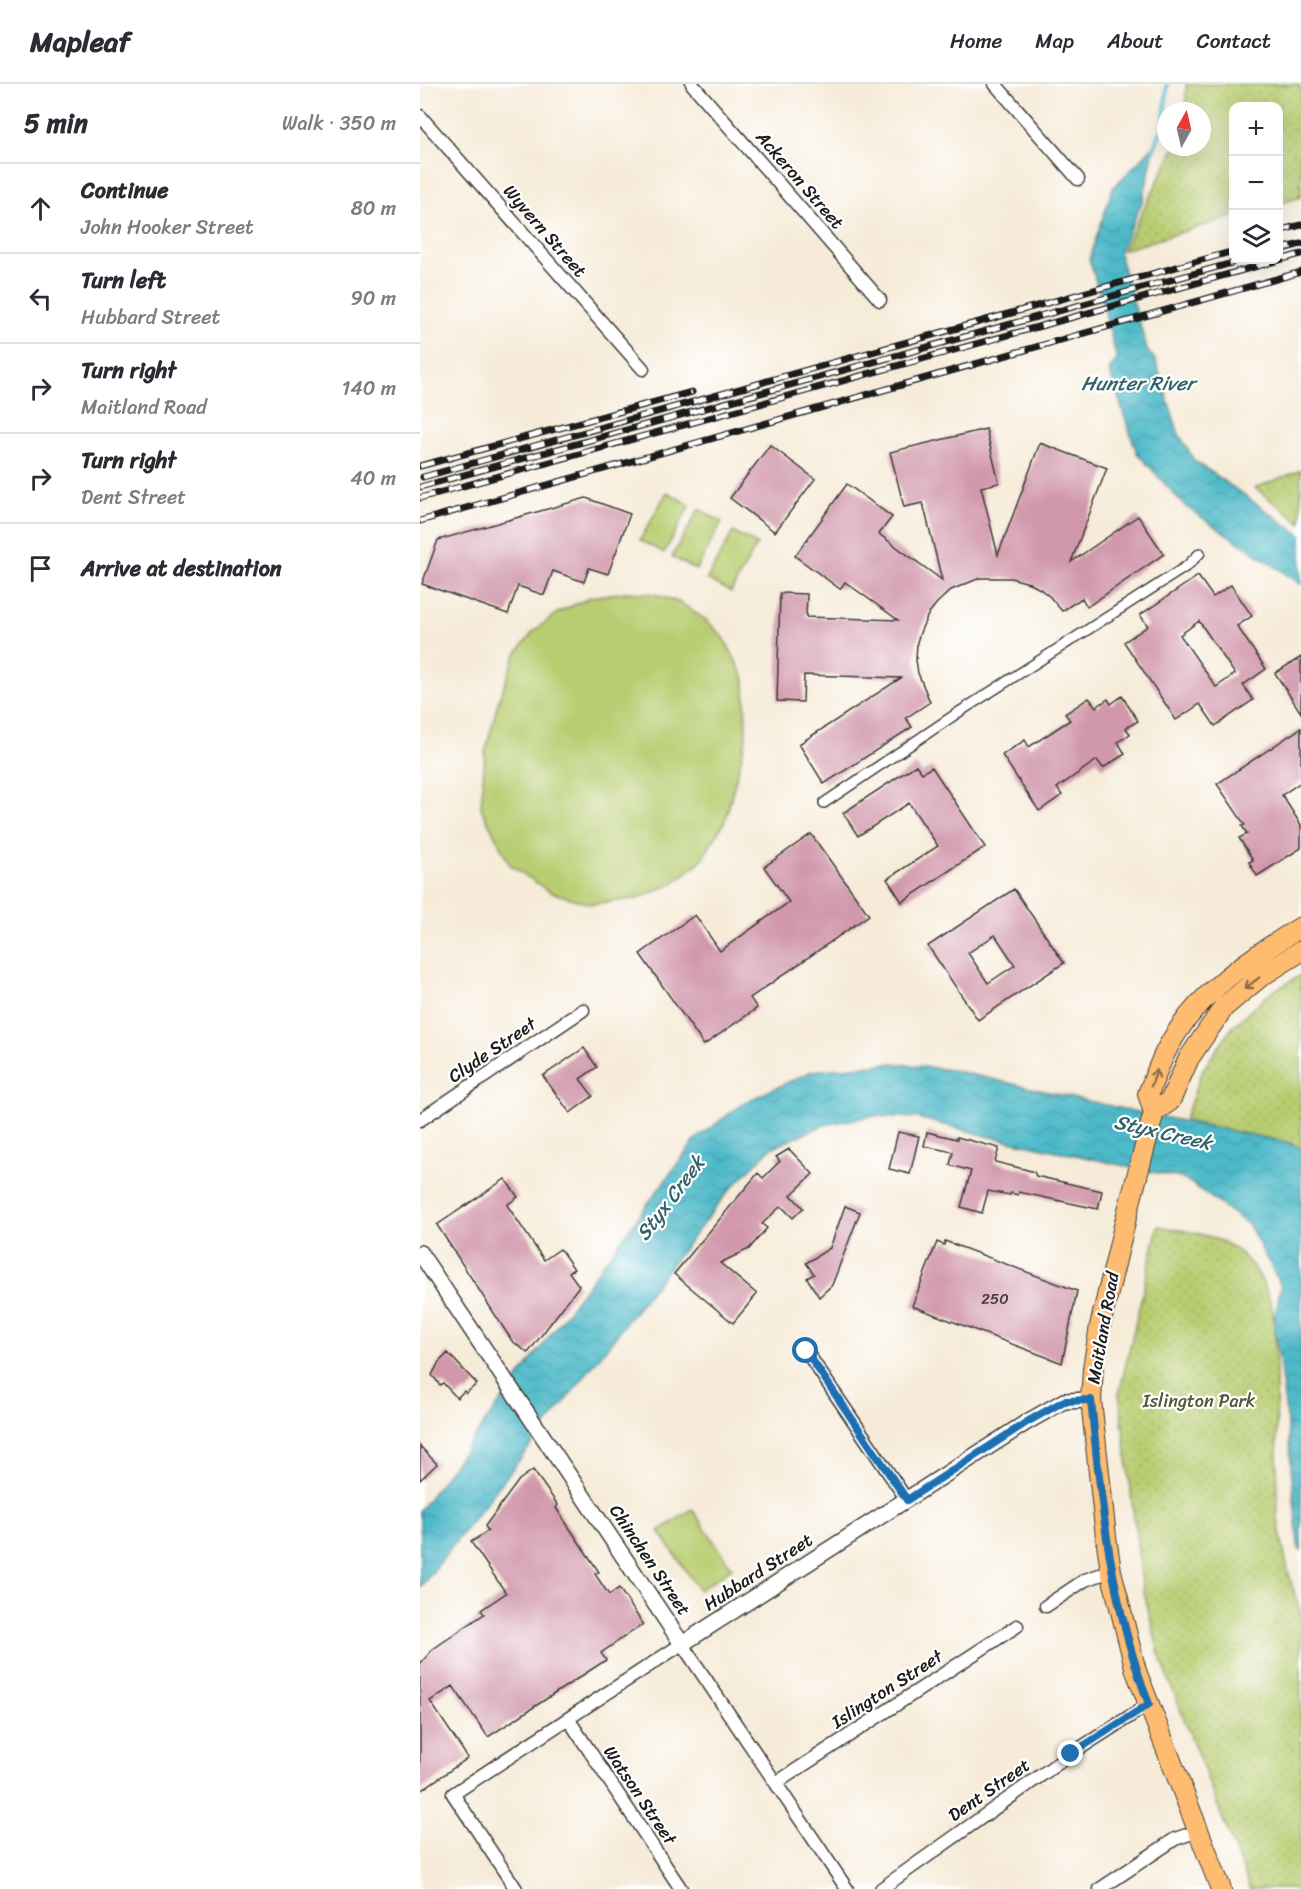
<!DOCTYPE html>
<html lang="en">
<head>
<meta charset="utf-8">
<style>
  :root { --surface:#fff; --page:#f7f7f7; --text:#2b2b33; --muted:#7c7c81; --line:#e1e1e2 }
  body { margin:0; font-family:Sriracha,sans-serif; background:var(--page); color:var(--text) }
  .controls { position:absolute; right:18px; top:18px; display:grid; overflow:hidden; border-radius:12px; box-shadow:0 6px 24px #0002 }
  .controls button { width:54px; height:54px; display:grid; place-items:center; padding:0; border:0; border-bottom:2px solid var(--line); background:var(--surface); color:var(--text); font:30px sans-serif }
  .compass { position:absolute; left:737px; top:18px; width:54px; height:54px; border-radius:50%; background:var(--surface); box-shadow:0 6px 24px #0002; rotate:8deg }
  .stop { position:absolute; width:18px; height:18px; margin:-14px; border:4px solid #1f6fb2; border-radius:50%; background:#fff }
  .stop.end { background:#1f6fb2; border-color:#fff; box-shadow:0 2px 6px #0008 }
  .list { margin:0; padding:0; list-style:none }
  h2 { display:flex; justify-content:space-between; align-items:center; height:78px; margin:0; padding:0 24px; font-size:26px }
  h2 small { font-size:20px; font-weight:400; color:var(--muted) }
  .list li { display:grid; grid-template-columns:39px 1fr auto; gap:18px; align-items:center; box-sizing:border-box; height:90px; padding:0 24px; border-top:2px solid var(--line) }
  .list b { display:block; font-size:22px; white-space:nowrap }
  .list p { margin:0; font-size:20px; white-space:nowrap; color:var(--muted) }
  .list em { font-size:20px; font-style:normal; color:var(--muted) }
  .icon { flex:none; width:33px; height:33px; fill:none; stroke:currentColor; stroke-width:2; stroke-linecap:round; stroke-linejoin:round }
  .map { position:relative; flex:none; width:881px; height:1805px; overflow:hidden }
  header { display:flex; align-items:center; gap:36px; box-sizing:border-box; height:84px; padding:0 30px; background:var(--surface); border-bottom:2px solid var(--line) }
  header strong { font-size:28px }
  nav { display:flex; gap:33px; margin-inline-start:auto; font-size:21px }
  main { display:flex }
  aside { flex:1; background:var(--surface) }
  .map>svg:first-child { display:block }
  .grass { fill:#b8cc70; stroke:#6a7446; stroke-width:1.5 }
  .park { fill:url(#park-dots); stroke:#6a7446; stroke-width:1.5 }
  .water { fill:url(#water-waves); stroke:#356b72; stroke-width:1.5 }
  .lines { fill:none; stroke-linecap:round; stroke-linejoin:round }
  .stream { stroke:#4ebac9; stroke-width:4.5 }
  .building { fill:#d198ab; fill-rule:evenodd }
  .pedestrian-casing { stroke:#3d3b38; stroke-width:12 }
  .minor-casing { stroke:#3d3b38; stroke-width:15 }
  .tertiary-casing { stroke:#3d3b38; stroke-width:18 }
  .primary-casing { stroke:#3d3b38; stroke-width:22 }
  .pedestrian { stroke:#fff; stroke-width:9 }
  .minor { stroke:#fff; stroke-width:12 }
  .tertiary { stroke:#fff; stroke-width:15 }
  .primary { stroke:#fdbc6f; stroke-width:20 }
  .rail-casing { stroke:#1c1c1c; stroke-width:7 }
  .rail { stroke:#fff; stroke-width:4.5; stroke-dasharray:14; stroke-linecap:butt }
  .oneway { stroke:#8c6c46 }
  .route { stroke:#1f6fb2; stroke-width:8 }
  .labels { text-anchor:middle; stroke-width:4.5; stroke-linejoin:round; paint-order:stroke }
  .number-label { font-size:15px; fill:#493b40 }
  .street-label { font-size:18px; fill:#1c1c1c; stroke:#fff }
  .park-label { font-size:18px; fill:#535a39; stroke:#fff }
  .water-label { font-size:20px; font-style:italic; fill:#32636a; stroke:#fff }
</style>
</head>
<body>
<header>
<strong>Mapleaf</strong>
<nav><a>Home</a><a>Map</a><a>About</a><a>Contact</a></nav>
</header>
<main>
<aside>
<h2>5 min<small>Walk · 350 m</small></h2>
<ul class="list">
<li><svg class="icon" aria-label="ahead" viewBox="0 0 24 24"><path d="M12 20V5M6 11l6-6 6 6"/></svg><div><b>Continue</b><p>John Hooker Street</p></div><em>80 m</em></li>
<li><svg class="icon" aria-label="left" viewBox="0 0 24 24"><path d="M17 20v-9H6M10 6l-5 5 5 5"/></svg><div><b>Turn left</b><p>Hubbard Street</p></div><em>90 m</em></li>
<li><svg class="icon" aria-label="right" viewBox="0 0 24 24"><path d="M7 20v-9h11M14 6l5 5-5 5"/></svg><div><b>Turn right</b><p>Maitland Road</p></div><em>140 m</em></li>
<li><svg class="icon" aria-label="right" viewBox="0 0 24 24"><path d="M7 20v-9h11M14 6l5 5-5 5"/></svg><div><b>Turn right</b><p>Dent Street</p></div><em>40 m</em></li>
<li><svg class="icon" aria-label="arrive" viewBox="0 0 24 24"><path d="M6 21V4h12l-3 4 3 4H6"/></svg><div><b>Arrive at destination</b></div></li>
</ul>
</aside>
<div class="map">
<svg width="881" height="1805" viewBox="0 0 881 1805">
  <defs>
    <pattern id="park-dots" width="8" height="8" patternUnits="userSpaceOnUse" patternTransform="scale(1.5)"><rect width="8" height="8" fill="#b8cc70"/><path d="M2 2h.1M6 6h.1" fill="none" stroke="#9eaf60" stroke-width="1.8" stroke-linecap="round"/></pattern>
    <pattern id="water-waves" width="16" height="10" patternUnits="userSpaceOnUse" patternTransform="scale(1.5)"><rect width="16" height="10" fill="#4ebac9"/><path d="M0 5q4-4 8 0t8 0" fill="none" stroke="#449fac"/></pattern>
  </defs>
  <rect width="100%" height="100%" fill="#fff"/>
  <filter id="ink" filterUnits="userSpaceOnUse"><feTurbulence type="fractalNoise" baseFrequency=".0167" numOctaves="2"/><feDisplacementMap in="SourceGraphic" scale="12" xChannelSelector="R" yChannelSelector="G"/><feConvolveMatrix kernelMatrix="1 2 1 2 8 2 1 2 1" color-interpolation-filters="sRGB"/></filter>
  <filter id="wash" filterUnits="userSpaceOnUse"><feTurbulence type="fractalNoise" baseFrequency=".008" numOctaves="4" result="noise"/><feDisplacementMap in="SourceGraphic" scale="24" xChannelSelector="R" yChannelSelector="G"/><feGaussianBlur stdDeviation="1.35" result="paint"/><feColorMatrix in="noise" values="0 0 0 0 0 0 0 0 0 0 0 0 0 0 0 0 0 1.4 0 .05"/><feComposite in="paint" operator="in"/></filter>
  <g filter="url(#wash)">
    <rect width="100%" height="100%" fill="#f6ebd8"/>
    <path class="grass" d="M247 408 270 421 244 469 220 456Z
      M279 425 302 438 276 486 252 473Z
      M313 448 337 460 311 508 287 495Z
      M206 508 234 510 261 519 286 536 304 554 325 595 326 655 305 737 281 777 252 800 216 815 170 820 130 808 90 781 61 724 65 669 79 615 96 570 113 548 137 529 171 513Z
      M272 1425 312 1484 279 1506 239 1447Z"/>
    <path class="park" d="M766 0H878L881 5V113L859 120 858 22H814L813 133 703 166 755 63H782V27H766Z
      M881 386V439L835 404Z
      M881 891V1065L870 1059 764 1037 783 985 813 942 853 907Z
      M738 1142C757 1146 780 1148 798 1156 833 1170 851 1205 855 1241L858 1435C863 1468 870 1499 881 1530V1805H830L739 1570 722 1500 699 1310Z"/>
    <path class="water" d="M735 61 723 116 699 169 728 268 735 275 758 348 774 376 881 451V500L766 423 717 369 689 286 697 276 684 224 669 175 693 104Z
      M473 979 532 986 708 1026 870 1059 881 1065V1468L878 1461 868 1345 854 1237 861 1202 829 1141 765 1095 567 1052 498 1034 451 1032 404 1041 350 1065 307 1109 0 1504V1426L276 1055 325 1018 392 987Z"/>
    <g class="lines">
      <path class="stream" d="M733 67 744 40 747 0"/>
    </g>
    <g id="blocks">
      <path class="building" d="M566 345 579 399 561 403 578 471 620 359 687 384 651 478 718 432 744 470 667 523 662 514 642 527 630 513 620 505 609 499 591 494H560L531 506 517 519 509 529 501 546 497 558 496 576 498 589 510 618 486 634 492 643 404 700 379 660 481 594 384 591 383 618 357 617 360 509 387 510 386 533 478 536 425 498 420 505 375 472 427 400 472 433 459 450 522 496 503 419 484 423 470 368Z
        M350 361 395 395 355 448 310 414Z
        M166 414 210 430 188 490 169 484 164 498 133 487 124 511 98 502 88 530 2 500 18 456Z
        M778 492 793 513 811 501 832 532 817 542 846 585 823 601 833 616 795 642 780 620 756 636 704 558 728 542 720 531ZM779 537 815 590 796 603 760 551Z
        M881 573V629L855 589Z
        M702 612 718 637 706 644 710 650 698 658 705 670 683 684 677 676 637 704 642 711 619 727 582 671 605 656 609 663 650 636 645 630 669 614 676 623 688 615 691 620Z
        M881 644V698L862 711 881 741V764L837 792 829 778 833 776 819 754 827 750 822 742 825 741 797 700Z
        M496 681 502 689 512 683 565 763 482 818 467 795 518 762 489 719 438 752 423 729Z
        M391 750 449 831 330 914 337 924 284 961 220 870 275 831 300 867 369 818 344 783Z
        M594 805 644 879 558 936 508 862ZM575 851 595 881 568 899 548 869Z
        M164 964 177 983 160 995 173 1012 150 1029 123 992Z
        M478 1048 499 1052 490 1090 469 1085Z
        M507 1048 537 1055V1053L579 1064 575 1078 604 1085 614 1088 616 1092 682 1107 678 1125 599 1108 598 1111 591 1109 590 1111 568 1107 562 1129 541 1123 551 1087 530 1081 533 1068 504 1062Z
        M369 1065 393 1090 371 1111 383 1124 373 1134 361 1122 342 1140 347 1144 329 1165 300 1179 337 1210 313 1239 254 1190 338 1089 343 1094 360 1077 356 1073Z
        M85 1095 98 1113 87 1121 124 1176 140 1165 154 1185 149 1188 159 1202 108 1269 92 1257 17 1141Z
        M425 1122 440 1128 412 1201 399 1213 387 1194 394 1190 386 1179 410 1164Z
        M525 1157 657 1207 642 1279 492 1222 517 1158 524 1161Z
        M28 1269 57 1300 46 1309 44 1307 37 1314 23 1299 20 1301 12 1291 19 1278Z
        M0 1362 17 1380 0 1396Z
        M113 1386 138 1421 136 1424 179 1488 175 1490 189 1511 199 1504 223 1540 181 1569 186 1576 68 1653 33 1602 10 1617 48 1674 0 1707V1580L13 1565 64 1530 61 1526 86 1509 51 1458 68 1447 65 1442 99 1396Z"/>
    </g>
  </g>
  <g filter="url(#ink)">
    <use href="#blocks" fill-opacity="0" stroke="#3d3b38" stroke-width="1.5"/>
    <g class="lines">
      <defs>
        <path id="pedestrian" d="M404 719 536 630 767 482 780 469"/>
        <path id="minor" d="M272 0 460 216
          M575 0 658 95
          M0 32 223 285
          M0 1036 163 926
          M386 1267 487 1416
          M626 1522 665 1496 691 1487
          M149 1636 261 1805
          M356 1699 597 1542
          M96 1805 33 1710 262 1560 427 1805
          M461 1805 651 1670 729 1620
          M680 1805 755 1755 778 1747"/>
        <path id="tertiary" d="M0 1169 262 1560 607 1338 644 1317 671 1316"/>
        <path id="primary" d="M734 1028 750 1017 769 974 804 923 840 893 881 867
          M801 1805 716 1587 691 1487 686 1453 671 1316 673 1284 680 1242 706 1134 734 1028 728 1010C734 995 740 978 748 963 778 908 829 875 881 843"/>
      </defs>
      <use href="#pedestrian" class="pedestrian-casing"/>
      <use href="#minor" class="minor-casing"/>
      <use href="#tertiary" class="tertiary-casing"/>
      <use href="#primary" class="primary-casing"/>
      <use href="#pedestrian" class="pedestrian"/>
      <use href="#minor" class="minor"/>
      <use href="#tertiary" class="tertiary"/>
      <use href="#primary" class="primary"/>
      <defs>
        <path id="rail" d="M858 147 881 141
          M858 166 881 160
          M0 382 272 308
          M3 393 814 167
          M0 403 823 176
          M0 414 881 170
          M0 437 881 188"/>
      </defs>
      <use href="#rail" class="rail-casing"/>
      <use href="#rail" class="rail"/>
    </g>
    <defs><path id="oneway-shaft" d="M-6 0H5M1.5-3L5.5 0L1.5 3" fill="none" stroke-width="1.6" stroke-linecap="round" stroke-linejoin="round" transform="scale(1.5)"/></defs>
    <g class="oneway">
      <use href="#oneway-shaft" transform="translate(832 899) rotate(143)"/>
      <use href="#oneway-shaft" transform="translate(734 994) rotate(-70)"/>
    </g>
  </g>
  <g class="lines" filter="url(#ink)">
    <path class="route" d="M386 1267 487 1416 607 1338 644 1317 671 1316C681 1421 691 1521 729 1620L651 1670"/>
  </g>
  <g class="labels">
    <g class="number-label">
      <text x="575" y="1220">250</text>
    </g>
    <g class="street-label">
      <text transform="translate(380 96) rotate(49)" y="6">Ackeron Street</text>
      <text transform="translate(125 147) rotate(49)" y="6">Wyvern Street</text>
      <text transform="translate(72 966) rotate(-34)" y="6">Clyde Street</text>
      <text transform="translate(683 1244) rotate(-80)" y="6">Maitland Road</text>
      <text transform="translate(230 1476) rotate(56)" y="6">Chinchen Street</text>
      <text transform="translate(338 1488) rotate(-33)" y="6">Hubbard Street</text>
      <text transform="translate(467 1605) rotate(-33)" y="6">Islington Street</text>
      <text transform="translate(569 1706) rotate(-35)" y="6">Dent Street</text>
      <text transform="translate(220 1711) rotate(56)" y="6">Watson Street</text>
    </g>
    <g class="park-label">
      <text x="779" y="1323">Islington Park</text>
    </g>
    <g class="water-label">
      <text x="718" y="306">Hunter River</text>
      <text transform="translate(743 1048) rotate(13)" y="7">Styx Creek</text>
      <text transform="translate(250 1114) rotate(-53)" y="7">Styx Creek</text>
    </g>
  </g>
</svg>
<div class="controls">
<button>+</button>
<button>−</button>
<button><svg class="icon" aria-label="layers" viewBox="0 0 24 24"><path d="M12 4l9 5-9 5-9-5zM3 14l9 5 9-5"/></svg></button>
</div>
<svg class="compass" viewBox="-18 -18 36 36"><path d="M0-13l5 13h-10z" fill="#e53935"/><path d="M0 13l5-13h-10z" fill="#7c7c81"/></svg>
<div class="stop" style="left:386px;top:1267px"></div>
<div class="stop end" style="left:651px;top:1670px"></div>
</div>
</main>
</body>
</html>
